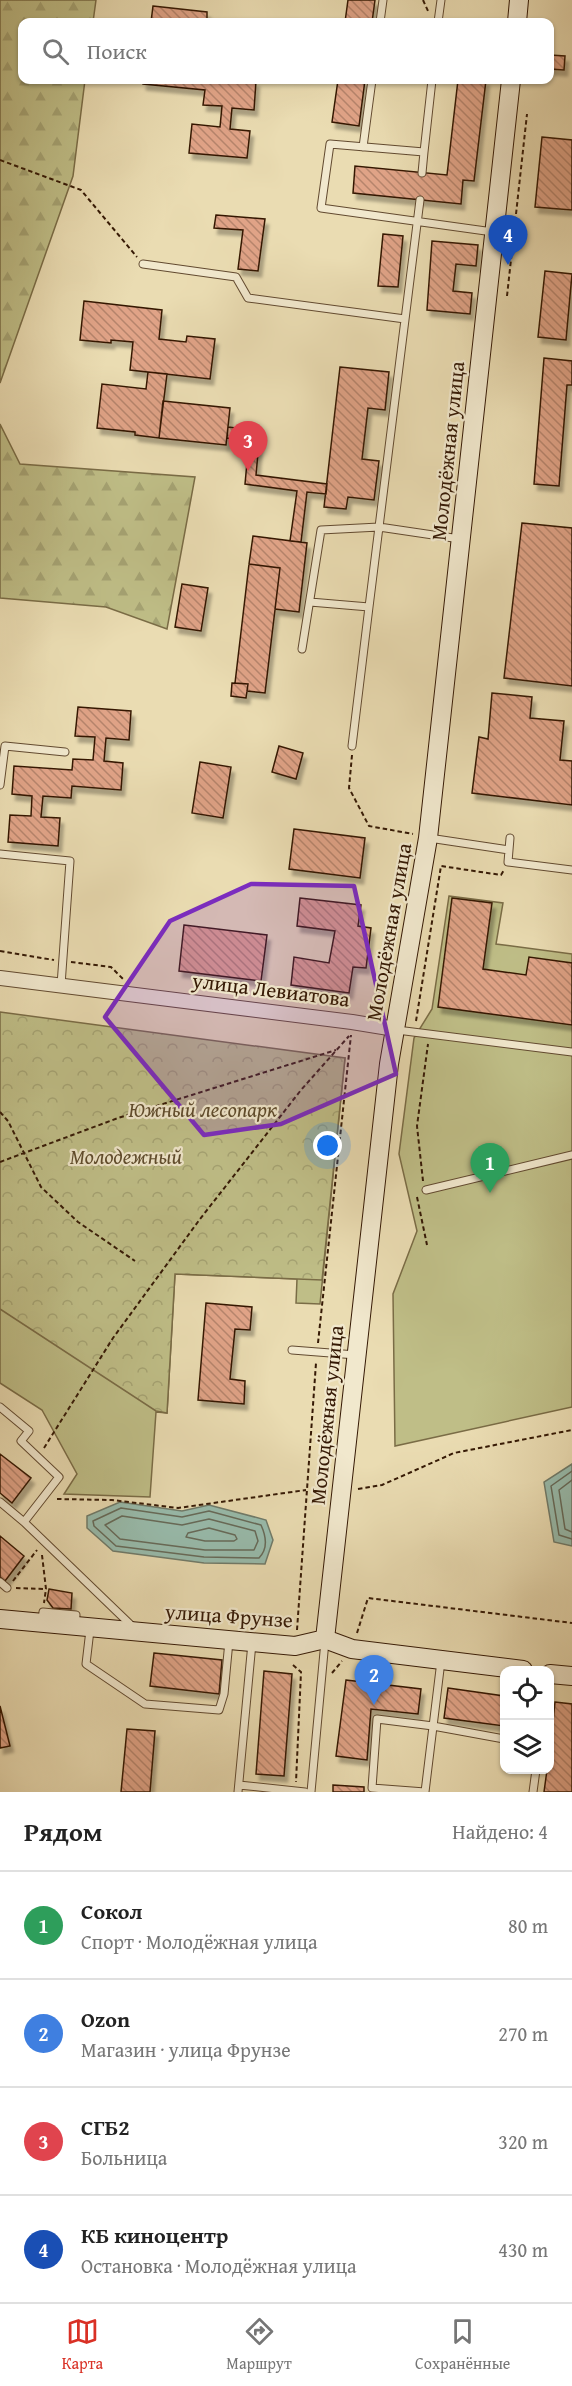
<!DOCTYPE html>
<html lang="ru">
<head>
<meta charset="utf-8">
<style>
  :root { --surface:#fff; --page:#f2f2f2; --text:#222; --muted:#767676; --line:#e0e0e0; --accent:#d93025 }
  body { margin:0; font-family:"Gentium Book Plus",serif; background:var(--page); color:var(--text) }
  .controls { position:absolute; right:18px; bottom:18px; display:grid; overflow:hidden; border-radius:12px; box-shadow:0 2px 4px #0004 }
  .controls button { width:54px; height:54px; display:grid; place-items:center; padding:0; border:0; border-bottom:2px solid var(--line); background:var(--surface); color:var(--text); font:30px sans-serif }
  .you { position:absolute; left:328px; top:1146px; width:21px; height:21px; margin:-15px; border:4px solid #fff; border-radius:50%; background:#1a73e8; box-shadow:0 0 0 9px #1a73e833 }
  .badge { display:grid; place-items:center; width:39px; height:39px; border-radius:50%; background:var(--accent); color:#fff; font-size:20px; font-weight:700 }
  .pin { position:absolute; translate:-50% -50px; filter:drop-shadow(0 2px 3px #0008) }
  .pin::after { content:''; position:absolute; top:32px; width:21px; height:18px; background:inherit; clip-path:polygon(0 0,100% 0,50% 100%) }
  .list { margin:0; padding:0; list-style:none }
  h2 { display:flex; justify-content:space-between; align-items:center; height:78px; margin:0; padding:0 24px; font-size:26px }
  h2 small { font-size:20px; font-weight:400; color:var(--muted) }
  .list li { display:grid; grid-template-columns:39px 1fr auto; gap:18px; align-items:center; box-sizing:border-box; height:108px; padding:0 24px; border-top:2px solid var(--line) }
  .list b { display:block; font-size:22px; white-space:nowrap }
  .list p { margin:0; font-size:20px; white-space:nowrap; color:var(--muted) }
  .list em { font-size:20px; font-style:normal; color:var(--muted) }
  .icon { flex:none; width:33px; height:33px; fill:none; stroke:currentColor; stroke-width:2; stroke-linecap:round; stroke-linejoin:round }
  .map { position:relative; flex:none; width:572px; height:1792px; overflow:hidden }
  .search { position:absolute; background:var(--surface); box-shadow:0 2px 4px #0004; left:18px; right:18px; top:18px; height:66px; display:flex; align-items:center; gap:15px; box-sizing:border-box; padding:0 21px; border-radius:12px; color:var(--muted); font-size:22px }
  .sheet { height:510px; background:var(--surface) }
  nav { display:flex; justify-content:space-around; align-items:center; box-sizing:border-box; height:84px; border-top:2px solid var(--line); background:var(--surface); font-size:16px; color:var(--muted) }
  nav a { display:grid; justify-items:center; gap:3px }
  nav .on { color:var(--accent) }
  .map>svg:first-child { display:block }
  .green { fill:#bfbe87; stroke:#7a6c46; stroke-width:1.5 }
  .forest { fill:url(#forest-firs); stroke:#7a6c46; stroke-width:1.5 }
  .park { fill:url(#park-crowns); stroke:#7a6c46; stroke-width:1.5 }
  .water { fill:#98bcad; stroke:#707b6a; stroke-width:1.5 }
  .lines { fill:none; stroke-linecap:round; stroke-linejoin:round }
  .shore { stroke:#666a59; stroke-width:1.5 }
  .building { fill:url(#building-back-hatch); stroke:#351905; stroke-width:1.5; filter:url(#shadow) }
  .lane-casing { stroke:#624a30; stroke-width:9 }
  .street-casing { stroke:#624a30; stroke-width:16 }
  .secondary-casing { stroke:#351905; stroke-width:20 }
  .path { stroke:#351905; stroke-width:2; stroke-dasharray:4.5 3; stroke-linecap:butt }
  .lane { stroke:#f1e8cd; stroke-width:7 }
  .street { stroke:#f1e8cd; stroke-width:14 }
  .secondary { stroke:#f1e8cd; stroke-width:18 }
  .marked { fill:#7b2cbf; fill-opacity:0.2; stroke:#7b2cbf; stroke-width:4.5; stroke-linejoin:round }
  .labels { text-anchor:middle; stroke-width:4.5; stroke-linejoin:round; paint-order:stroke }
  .street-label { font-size:21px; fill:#351905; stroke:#f1e8cd }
  .park-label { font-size:21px; font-style:italic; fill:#5e4b2c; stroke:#f1e8cd }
</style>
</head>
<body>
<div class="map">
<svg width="572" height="1792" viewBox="0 0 572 1792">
  <defs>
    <pattern id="forest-firs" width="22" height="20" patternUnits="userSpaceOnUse" patternTransform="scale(1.5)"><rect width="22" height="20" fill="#bfbe87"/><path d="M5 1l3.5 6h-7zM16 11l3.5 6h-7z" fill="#a5a373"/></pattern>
    <pattern id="park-crowns" width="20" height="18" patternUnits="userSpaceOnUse" patternTransform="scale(1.5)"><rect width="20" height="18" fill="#bfbe87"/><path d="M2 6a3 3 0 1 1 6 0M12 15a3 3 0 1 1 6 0" fill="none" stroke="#a5a373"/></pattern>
    <pattern id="building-back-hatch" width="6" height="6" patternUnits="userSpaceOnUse" patternTransform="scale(1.5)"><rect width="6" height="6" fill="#e0a387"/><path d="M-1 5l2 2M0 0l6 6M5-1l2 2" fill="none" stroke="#b6846c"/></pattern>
    <filter id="shadow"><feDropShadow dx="3.5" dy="6" stdDeviation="1.5" flood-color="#0004"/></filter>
  </defs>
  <rect width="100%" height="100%" fill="#eadcb2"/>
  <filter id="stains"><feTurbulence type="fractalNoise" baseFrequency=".00333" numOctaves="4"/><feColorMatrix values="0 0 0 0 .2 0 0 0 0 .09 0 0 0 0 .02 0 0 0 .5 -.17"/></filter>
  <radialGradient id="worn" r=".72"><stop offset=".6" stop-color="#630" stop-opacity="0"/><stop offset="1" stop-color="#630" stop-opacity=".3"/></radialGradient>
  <path class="green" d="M449 896 503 903 496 944 572 954V1407L395 1446 393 1294 417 1231 399 1154 414 1038 432 1009Z
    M345 1058 320 1304 296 1303 297 1279 175 1274 167 1413 156 1412 150 1497 64 1494 77 1474 42 1410 0 1383V1106Z"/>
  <path class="forest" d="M0 0H96L93 22H22V80H85L73 176 0 383Z
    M0 424 20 464 195 477 167 629 106 607 0 598Z"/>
  <path class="park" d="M0 1012 345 1058 322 1280 175 1274 167 1413 156 1411 0 1309Z"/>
  <path class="water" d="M572 1464V1546L554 1542 544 1482Z
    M120 1502 182 1511 209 1505 266 1520 273 1540 265 1564 204 1563 113 1551 87 1528V1516Z"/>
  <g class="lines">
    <path class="shore" d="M572 1471 551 1486 559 1535 572 1539
      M572 1480 559 1490 565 1529 572 1532
      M121 1508 182 1517 209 1511 261 1525C266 1536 268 1549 259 1558L204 1557 116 1546 94 1526 93 1521Z
      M122 1516 182 1525 209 1519 255 1531 258 1541 254 1550H205L120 1539 105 1525Z
      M209 1528 235 1535 237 1539 234 1541H205L186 1537 188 1533Z"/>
  </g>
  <path class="building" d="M348 0H375L372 22H345Z
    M153 6 207 12V22H151Z
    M550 55 565 56 564 70 550 69Z
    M143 80 256 81 254 110 232 108 230 129 250 131 247 158 189 153 192 124 220 127 222 106 203 105 205 90 143 84Z
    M338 80H365L359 126 332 122Z
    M458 80H486L474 181 463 180 461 204 353 193 355 166 447 175Z
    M542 137 572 140V210L535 207Z
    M216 215 265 219 258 271 238 269 243 230 214 228Z
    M383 234 403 236 398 287 378 286Z
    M432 241 478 245 476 266 456 264 453 291 472 293 470 314 427 310Z
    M545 271 572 274 566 340 538 337Z
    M84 301 162 310 159 339 186 342 187 336 215 339 210 379 130 370 133 342 111 340V343L80 340Z
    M544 358 572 361V385H567L559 486 534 484Z
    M340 367 389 372 385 410 368 408 362 459 379 461 374 500 348 497 346 509 324 507Z
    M148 372 167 374 159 438 135 435V432L97 428 102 384 146 389Z
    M163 401 230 408 226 445 159 438Z
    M228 427 260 431 256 475 327 484 326 494 307 492 301 542 290 541 297 491 245 484 249 441 227 438Z
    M522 523 572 528V686L504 678Z
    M253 536 307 543 299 612 275 609 280 568 249 564Z
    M249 564 280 568 265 693 247 691 248 684 235 683Z
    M182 584 208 588 201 631 175 627Z
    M232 683 248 684 246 698 231 696Z
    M492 693 532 697 530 718 564 721 560 760 572 761V805L472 793 479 737 488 739Z
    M78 707 131 711 129 740 106 738 104 761 123 763 121 790 72 786 71 798 43 796 41 817 60 818 58 846 8 842 10 815 31 816 32 796 12 794 14 766 72 770 73 759 93 760 95 737 75 736Z
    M279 746 303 753 296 779 272 772Z
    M200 762 231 767 223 818 192 813Z
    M294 829 365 838 360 878 289 869Z
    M300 898 361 905 358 926 371 928 366 968 353 967 349 993 291 985 294 957 329 963 335 931 297 926Z
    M452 898 492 903 483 969 526 975 529 957 572 963V1025L438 1007Z
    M184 925 267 935 261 981 179 971Z
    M206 1303 252 1307 250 1330 235 1329 230 1379 245 1381 244 1404 198 1400Z
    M0 1454 31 1478 12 1503 0 1493Z
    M0 1536 24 1556 5 1581 0 1577Z
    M49 1589 72 1593 71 1609 53 1608 47 1600Z
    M154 1653 222 1660 219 1694 150 1686Z
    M264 1671 292 1674 284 1776 256 1774Z
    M346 1680 421 1689 418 1714 371 1709 367 1760 336 1756Z
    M448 1688 504 1696V1726L444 1718Z
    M555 1702 572 1704V1792H544L547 1770H550V1749Z
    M0 1706 10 1746 0 1748Z
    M127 1729 155 1731 150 1792H121Z
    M333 1785 364 1787V1792H333Z"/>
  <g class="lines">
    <defs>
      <path id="lane" d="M380 22 383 0
        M438 22 441 0
        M432 80 424 152 330 144 321 208 493 232
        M363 147 372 80
        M422 173 424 152
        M143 264 236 277 248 298 405 319
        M310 602 369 607 352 746
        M369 607 379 527 460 539
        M302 649 321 530 379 527 420 200
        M0 785 5 746 65 752
        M429 838 509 850
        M510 838 508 862 572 870
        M0 854 70 861 61 985
        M397 1030 572 1052
        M426 1190 572 1155
        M292 1350 356 1355
        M0 1407 29 1431 21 1441 59 1477 24 1522 134 1628
        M0 1502 24 1522
        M0 1582 7 1588
        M42 1620 43 1612 76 1615 75 1626
        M90 1630 86 1664 145 1704 219 1710 224 1694 229 1641
        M239 1785 305 1792
        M238 1792 252 1643
        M311 1792 325 1641
        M425 1792 372 1788 377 1719 433 1726 504 1739
        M425 1792 441 1661
        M533 1792 536 1770"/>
      <path id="street" d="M0 978 352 1022 395 1029"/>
      <path id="secondary" d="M517 22 519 0
        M0 1619 295 1646 325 1639 352 1649 523 1670
        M325 1639 389 1064 428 838 511 80
        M550 1674 572 1676"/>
    </defs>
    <use href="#lane" class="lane-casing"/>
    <use href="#street" class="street-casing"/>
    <use href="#secondary" class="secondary-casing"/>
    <path class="path" d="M423 0 428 11
      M0 160 81 190 137 257
      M507 296 527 114
      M352 755 349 788 369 826 413 834
      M0 951 54 960
      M71 962 111 967 123 979
      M416 1021 441 866 501 875 504 870
      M0 1112 8 1121 41 1187 78 1222 135 1261
      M0 1162 118 1118 336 1050
      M423 1181 417 1126 428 1044
      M417 1197 427 1245
      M318 1343 351 1035
      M44 1448 113 1338 200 1219 301 1090 349 1036
      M358 1489 382 1485 454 1453 572 1430
      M57 1499 112 1500 178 1508 306 1490
      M42 1555 46 1589 44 1603
      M13 1581 37 1550
      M16 1588 46 1589
      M297 1630 316 1363
      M357 1633 368 1598 572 1623
      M293 1665 301 1672 296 1782
      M332 1673 342 1661"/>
    <use href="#lane" class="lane"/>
    <use href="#street" class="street"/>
    <use href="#secondary" class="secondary"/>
  </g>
  <path class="marked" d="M251 884 354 886 396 1074 281 1124 204 1135 105 1017 170 921Z"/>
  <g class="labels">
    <g class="street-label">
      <text transform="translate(448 451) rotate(-84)" y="7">Молодёжная улица</text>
      <text transform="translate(389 932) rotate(-80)" y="7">Молодёжная улица</text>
      <text transform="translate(271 990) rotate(7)" y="7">улица Левиатова</text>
      <text transform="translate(327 1415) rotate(-84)" y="7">Молодёжная улица</text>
      <text transform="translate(229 1616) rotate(4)" y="7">улица Фрунзе</text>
    </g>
    <g class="park-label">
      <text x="203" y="1117">Южный лесопарк</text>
      <text x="126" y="1164">Молодежный</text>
    </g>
  </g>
  <rect width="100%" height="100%" filter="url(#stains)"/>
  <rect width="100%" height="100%" fill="url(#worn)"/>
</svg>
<div class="controls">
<button><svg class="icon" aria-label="locate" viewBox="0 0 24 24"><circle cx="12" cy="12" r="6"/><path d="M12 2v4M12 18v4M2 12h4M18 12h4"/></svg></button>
<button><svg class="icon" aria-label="layers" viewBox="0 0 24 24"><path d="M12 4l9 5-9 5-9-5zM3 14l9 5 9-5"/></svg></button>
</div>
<div class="you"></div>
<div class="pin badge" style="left:490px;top:1193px;background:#2e9e5b">1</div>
<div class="pin badge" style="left:374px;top:1705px;background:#3f7fe0">2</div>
<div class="pin badge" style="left:248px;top:471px;background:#e0444e">3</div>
<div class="pin badge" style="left:508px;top:265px;background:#1a4fb4">4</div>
<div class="search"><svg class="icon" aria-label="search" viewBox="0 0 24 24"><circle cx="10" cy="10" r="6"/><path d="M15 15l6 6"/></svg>Поиск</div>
</div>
<section class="sheet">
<h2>Рядом<small>Найдено: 4</small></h2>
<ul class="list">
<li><span class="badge" style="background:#2e9e5b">1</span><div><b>Сокол</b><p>Спорт · Молодёжная улица</p></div><em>80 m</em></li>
<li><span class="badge" style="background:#3f7fe0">2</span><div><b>Ozon</b><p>Магазин · улица Фрунзе</p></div><em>270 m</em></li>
<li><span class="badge" style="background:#e0444e">3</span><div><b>СГБ2</b><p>Больница</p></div><em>320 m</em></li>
<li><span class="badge" style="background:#1a4fb4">4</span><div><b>КБ киноцентр</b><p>Остановка · Молодёжная улица</p></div><em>430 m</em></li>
</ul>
</section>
<nav>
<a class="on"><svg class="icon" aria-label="map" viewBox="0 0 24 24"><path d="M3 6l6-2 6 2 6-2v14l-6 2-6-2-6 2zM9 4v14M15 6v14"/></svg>Карта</a>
<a><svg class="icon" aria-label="directions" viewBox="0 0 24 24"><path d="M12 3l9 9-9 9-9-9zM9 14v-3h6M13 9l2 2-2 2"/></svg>Маршрут</a>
<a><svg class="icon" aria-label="saved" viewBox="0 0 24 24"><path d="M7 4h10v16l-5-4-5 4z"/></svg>Сохранённые</a>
</nav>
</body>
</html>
